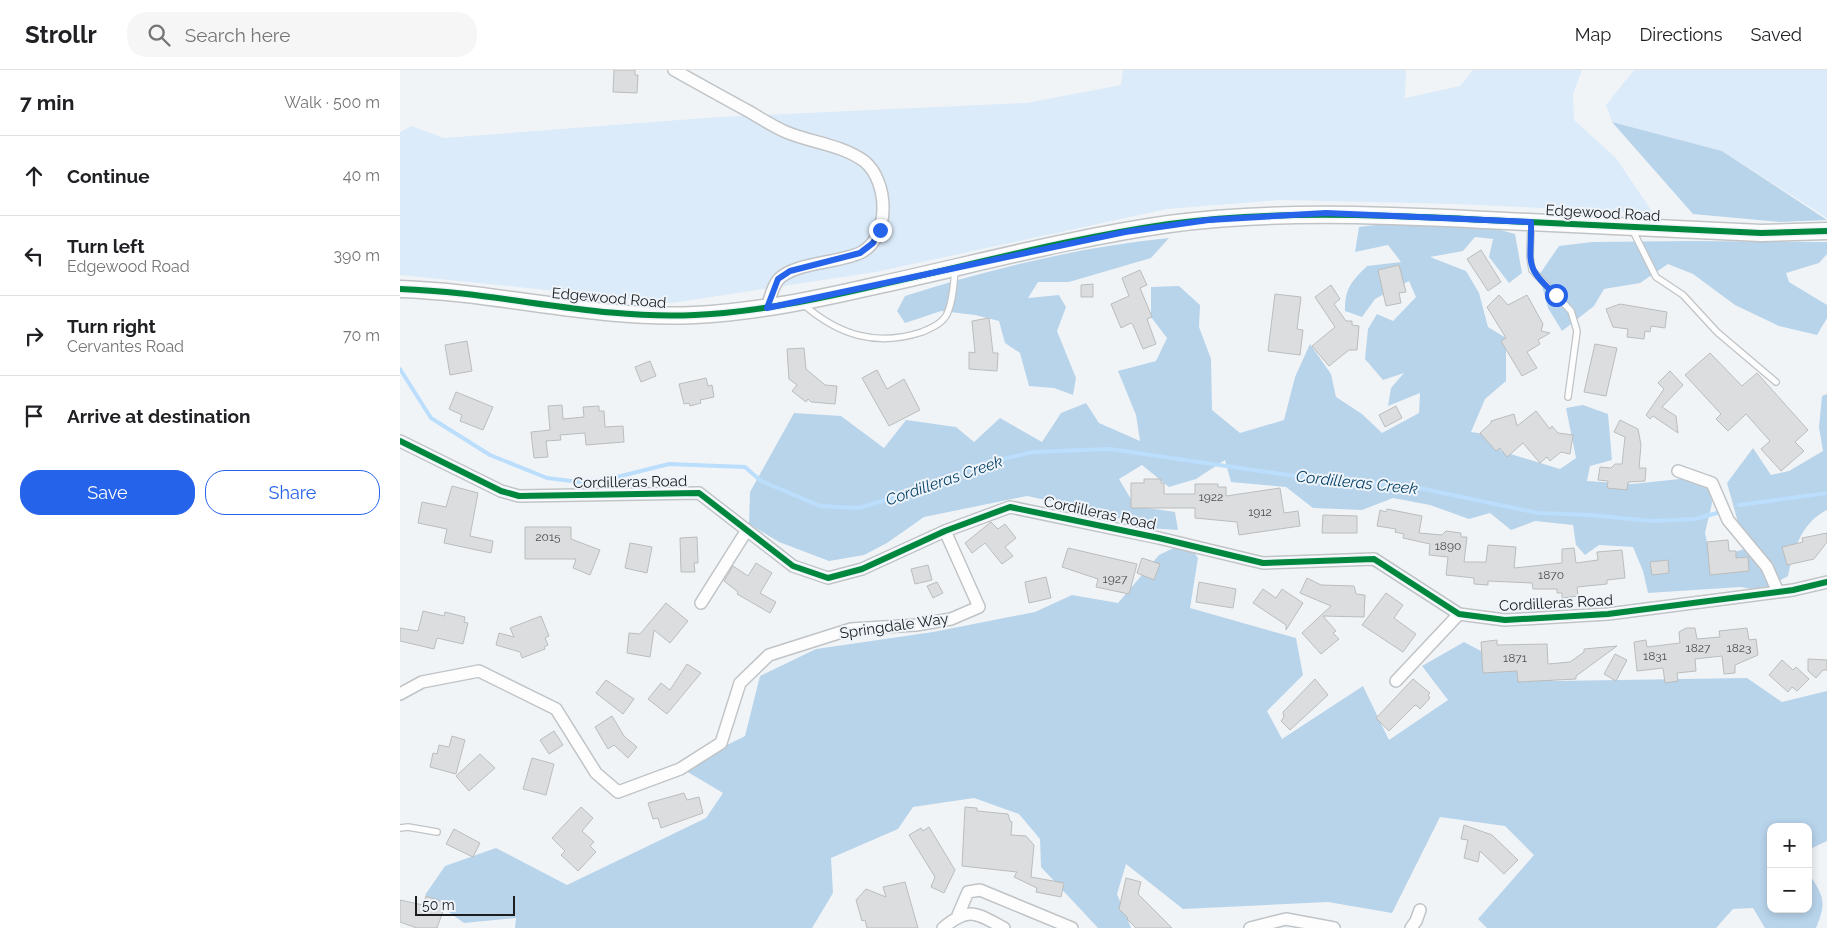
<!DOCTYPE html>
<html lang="en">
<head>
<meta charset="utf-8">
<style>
  :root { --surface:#fff; --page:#f6f6f6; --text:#202124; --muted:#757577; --line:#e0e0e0; --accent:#2563eb }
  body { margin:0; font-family:Raleway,sans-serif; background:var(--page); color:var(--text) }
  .controls { position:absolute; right:15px; bottom:15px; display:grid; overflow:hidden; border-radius:10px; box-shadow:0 2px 8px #0003 }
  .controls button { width:45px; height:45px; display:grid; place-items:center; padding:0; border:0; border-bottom:1px solid var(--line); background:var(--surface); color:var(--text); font:25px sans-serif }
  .scale { position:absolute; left:15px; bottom:12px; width:100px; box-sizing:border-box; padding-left:5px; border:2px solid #1b1d1f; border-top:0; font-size:14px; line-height:18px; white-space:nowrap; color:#1b1d1f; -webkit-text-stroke:4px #eef4fa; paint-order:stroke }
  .stop { position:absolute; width:15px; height:15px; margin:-11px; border:4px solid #2563eb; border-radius:50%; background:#fff }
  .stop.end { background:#2563eb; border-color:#fff; box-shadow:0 1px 5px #0008 }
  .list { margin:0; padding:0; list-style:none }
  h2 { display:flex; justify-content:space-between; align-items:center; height:65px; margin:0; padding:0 20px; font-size:21px }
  h2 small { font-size:16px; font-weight:400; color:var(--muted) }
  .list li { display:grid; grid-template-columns:32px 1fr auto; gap:15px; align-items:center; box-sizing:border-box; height:80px; padding:0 20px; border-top:1px solid var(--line) }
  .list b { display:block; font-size:19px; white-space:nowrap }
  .list p { margin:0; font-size:16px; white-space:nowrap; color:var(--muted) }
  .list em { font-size:16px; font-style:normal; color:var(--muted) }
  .actions { display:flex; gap:10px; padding:15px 20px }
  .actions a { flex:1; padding:11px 0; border:1px solid var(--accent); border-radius:20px; text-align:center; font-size:18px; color:var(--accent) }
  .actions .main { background:var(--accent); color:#fff }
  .icon { flex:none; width:28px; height:28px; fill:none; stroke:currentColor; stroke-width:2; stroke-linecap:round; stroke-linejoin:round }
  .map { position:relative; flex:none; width:1427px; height:858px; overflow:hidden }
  header { display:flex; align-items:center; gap:30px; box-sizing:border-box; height:70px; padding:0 25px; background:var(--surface); border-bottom:1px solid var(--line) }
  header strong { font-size:24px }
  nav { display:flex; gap:28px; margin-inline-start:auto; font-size:18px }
  .search { width:350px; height:45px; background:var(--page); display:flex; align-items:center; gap:12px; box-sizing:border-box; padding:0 18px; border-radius:20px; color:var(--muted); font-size:19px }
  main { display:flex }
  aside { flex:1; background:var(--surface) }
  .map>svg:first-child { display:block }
  .green { fill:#dcebf9 }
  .forest { fill:#b8d4eb }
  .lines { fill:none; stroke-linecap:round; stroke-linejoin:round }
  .stream { stroke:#bbdefc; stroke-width:4 }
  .building { fill:#dcddde; stroke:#bbbdbd }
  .lane-casing { stroke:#c1c4c6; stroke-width:8 }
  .street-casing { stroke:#c1c4c6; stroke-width:14 }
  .secondary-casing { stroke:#c1c4c6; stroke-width:19 }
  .lane { stroke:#fdfdfe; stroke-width:5.5 }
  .street { stroke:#fdfdfe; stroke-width:11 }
  .secondary { stroke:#fdfdfe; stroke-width:16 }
  .cycleway-casing { stroke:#eef4fa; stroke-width:9 }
  .cycleway { stroke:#00873e; stroke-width:6 }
  .route { stroke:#2563eb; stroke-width:6 }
  .labels { text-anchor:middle; stroke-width:4; stroke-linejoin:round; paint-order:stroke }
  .number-label { font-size:12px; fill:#4c4e50 }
  .street-label { font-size:15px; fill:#1b1d1f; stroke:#eef4fa }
  .water-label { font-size:16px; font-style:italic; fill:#0a446a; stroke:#eef4fa }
</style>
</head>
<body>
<header>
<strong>Strollr</strong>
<div class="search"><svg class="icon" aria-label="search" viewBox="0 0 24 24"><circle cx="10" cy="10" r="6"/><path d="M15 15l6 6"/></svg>Search here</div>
<nav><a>Map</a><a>Directions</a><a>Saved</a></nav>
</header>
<main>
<aside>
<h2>7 min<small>Walk · 500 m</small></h2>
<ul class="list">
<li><svg class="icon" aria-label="ahead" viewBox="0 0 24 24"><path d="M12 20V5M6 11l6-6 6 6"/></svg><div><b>Continue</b></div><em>40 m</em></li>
<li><svg class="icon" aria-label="left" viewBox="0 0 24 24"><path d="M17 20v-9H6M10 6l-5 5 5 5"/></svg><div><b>Turn left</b><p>Edgewood Road</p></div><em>390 m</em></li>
<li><svg class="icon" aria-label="right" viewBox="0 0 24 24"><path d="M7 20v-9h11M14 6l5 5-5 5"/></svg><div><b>Turn right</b><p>Cervantes Road</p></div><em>70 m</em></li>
<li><svg class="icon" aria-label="arrive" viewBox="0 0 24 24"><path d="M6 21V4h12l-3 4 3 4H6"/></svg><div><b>Arrive at destination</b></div></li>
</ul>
<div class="actions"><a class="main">Save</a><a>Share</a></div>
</aside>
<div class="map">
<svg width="1427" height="858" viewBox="0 0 1427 858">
  <rect width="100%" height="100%" fill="#f1f4f7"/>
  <path class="green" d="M723 0H1006L1005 28 1060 16 1073 0H1182L1173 24 1174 50 1216 88 1253 143 1053 134 881 130 767 139 476 202 272 233 0 205V62L11 56 44 68 318 47 626 33 721 15Z
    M1234 0H1427V148L1322 81 1212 52 1206 35Z"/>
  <path class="forest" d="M1212 52 1322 81 1427 150 1380 152 1293 144Z
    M999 152 1079 154 1115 164 1122 203 1109 213 1089 187 1093 169 1075 167 1063 181 1030 187 1066 201 1079 223 1088 257 1106 268V311L1085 329 1071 362 1092 365 1101 381 1160 399 1176 388 1166 338 1183 335 1208 344 1212 390 1190 396 1187 411 1232 414 1289 408 1310 412 1312 433 1305 463 1311 490 1353 476 1339 456 1327 413 1353 378 1371 405 1389 401 1423 381 1419 357 1422 326 1427 324V440C1401 453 1394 479 1388 506L1361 521 1341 517 1248 523 1243 501 1233 477 1199 475 1185 485 1176 475 1173 455 1135 451 1111 460 1090 443 1069 449 1030 435 993 428 962 440 913 438 886 417 831 412 825 390 796 409 769 417 742 395 719 409 735 436 775 442 778 460 748 458 694 440 627 426 524 447 487 473 464 485 429 491 379 472 349 454 350 422 394 343 441 346 484 378 506 350 556 357 574 372 600 348 642 372 661 343 686 333 699 353 740 371 736 345 718 301 756 291 767 268 751 247V217L779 216 800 235 799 257 811 289 812 340 840 363 884 350 895 307 910 274 931 304 936 327 962 344 982 363 1019 343 1020 323 988 336 991 318 1004 303 983 310 965 289 968 259 977 244 993 251 1016 227 1009 211 975 229 962 247 945 241C945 218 951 212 967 196L1001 192 988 175 955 182 959 157Z
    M769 168 751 188 669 212H638L628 228 659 225 666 237 657 261 676 308 673 325 654 318 629 316 620 283 605 273 599 251 575 245 541 241 505 253 497 241 505 226C592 199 678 177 769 168Z
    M1292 171 1427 172V184L1419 193 1386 203 1389 212 1427 235V248L1417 265 1379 256 1335 235 1293 204 1268 194 1240 213 1204 219 1194 236 1162 261 1148 238 1139 205 1159 176 1192 172Z
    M786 472 798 488 790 538 896 568 903 605 867 641 882 669 963 616 989 670 1048 630 1022 596 1064 572 1096 589 1154 611 1347 608 1382 632 1427 621V771L1408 780V757H1371V839H1408V802C1424 827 1427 831 1416 858H1365L1353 838 1333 839 1316 858H1087L1078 849 1134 785 1105 756 1040 747 992 843 928 832 783 839 726 794 717 824 731 858H698L641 797 640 769 619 744 574 728 513 737 498 759 431 788 433 823 412 858H115L116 848 64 853 25 825 45 796 96 778 167 815 306 748 323 723 281 698 345 666 360 606 416 579 533 562 635 542 672 525 718 533 759 485Z"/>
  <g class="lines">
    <path class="stream" d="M0 299 31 348 90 385 147 408 179 412 209 409 269 394 345 397 361 411 420 436 459 438 531 416 574 396 633 382 710 379 888 405 1019 418 1138 443 1191 445 1251 451 1295 449 1317 443
      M1339 435 1427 423"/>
  </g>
  <path class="building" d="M214 0H235V5H238L237 23 213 22Z
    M1081 180 1101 212 1088 221 1067 189Z
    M999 195 1006 222 999 223 1001 233 986 236 978 200Z
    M740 200 747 215 740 218 752 247 747 249 756 274 743 279 733 255 731 253 721 258 711 234 729 226 722 208Z
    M693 214V227H681V215Z
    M931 215 940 229 934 234 946 251H952V255L959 256 957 280H949L929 296 912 276 935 257 915 227Z
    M875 224 901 227 897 259 903 260 900 285 868 281Z
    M1099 225 1108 235 1127 225 1143 254 1141 261 1150 263 1138 270 1140 274 1127 282 1137 298 1122 306 1101 271 1106 268 1087 237Z
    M1220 234 1267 242 1265 258 1251 256 1250 262 1245 261 1244 269 1227 267 1228 259 1213 257 1206 239Z
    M589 248 593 283H598L597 301 569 299V282L575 283 572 251Z
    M67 271 72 301 50 305 45 275Z
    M1195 274 1217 278 1206 326 1184 322Z
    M404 278 406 299 425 315 437 316 435 334 411 332 408 329 406 332 392 321 397 315 389 309 387 279Z
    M1310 283 1342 316 1357 303 1408 360 1395 372 1404 381 1381 401 1361 379 1370 371 1346 344 1328 361 1316 349 1321 344 1285 305Z
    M250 291 256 306 241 312 235 297Z
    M477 300 487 319 504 309 520 340 489 356 462 308Z
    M1270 301 1283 315 1262 337 1276 346 1278 363 1253 346 1250 349 1246 345 1264 319 1258 313Z
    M306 308 308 316 312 315 314 327 300 330 301 333 290 336 289 333 284 334 279 314Z
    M56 322 93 337 83 360 60 351 62 345 49 339Z
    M162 335 163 349 184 347 183 337 199 336V341H204L205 357 223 356 224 372 186 375 185 363 160 365 161 370 146 371 148 387 134 388 131 362 150 360 148 336Z
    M996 336 1002 348 985 357 979 345Z
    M1136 341 1150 359 1152 356 1158 363 1173 365 1170 384 1161 382 1150 391 1147 387 1140 393 1123 373 1107 387 1100 378 1096 381 1080 363 1091 353V351L1114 344 1117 356Z
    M1220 350 1238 359 1241 375 1239 398H1246L1245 411 1228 412 1227 420 1207 418 1208 411 1198 410 1200 397 1211 398 1215 394H1222L1225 367 1214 362Z
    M744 409H761V413H764V424H795V414H818V417H826V426L880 418 884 443 898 441 900 456 839 465 837 452 795 448V438H731V413H744Z
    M52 416 78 423 70 466 93 471 91 483 44 473 47 459 18 453 22 432 46 437Z
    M987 439 1022 446 1019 463 1042 465 1046 461 1061 463V467H1067L1064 492H1086L1088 475 1116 477 1114 498 1162 493V479L1174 478 1176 493 1198 490 1197 482 1222 480 1225 508 1207 510V514L1177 517 1178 526 1162 528V523H1157V519H1133L1132 513 1088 511V515L1074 514V508L1046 505 1048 487 1029 485 1030 474 1003 468 1004 464 995 462 996 459 977 456 980 440 986 442Z
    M923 445 957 446V463H922Z
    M591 452 598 459 605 454 616 468 605 477 613 486 602 494 585 473 572 483 565 473Z
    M125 457H171V469L200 480 190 505 173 498 176 489H125Z
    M1427 463V472L1414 489 1387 495 1382 477 1403 472 1402 468Z
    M297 467 298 493H294L295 502H281L280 468Z
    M1328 470 1329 481H1336V488L1348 487 1349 501 1310 505 1307 472Z
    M230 473 252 477 247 503 225 498Z
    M668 478 737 494 729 524 696 517 698 509 662 497Z
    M742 488 760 494 754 510 737 503Z
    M1268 490 1269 503 1252 505 1250 492Z
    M356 493 372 503 360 523 376 532 370 543 337 524 338 522 324 511 333 496 348 506Z
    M528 495 532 510 515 514 511 499Z
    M646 507 651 528 629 533 625 512Z
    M907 508 921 515 954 516 956 524 965 525 964 547 923 546 936 561 933 563 939 569 921 584 902 563 931 536 900 523Z
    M537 512 543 523 533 528 527 516Z
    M799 512 836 519 833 538 796 532Z
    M863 519 876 528 882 519 903 533 886 560V555L853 533Z
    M986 523 1003 535 994 548 1016 564 1003 582 962 555Z
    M266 533 288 551 270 573 254 560 250 587 227 583 229 563 240 564Z
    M23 541 44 546 45 542 65 547 64 552 68 553 63 574 37 568 34 579 0 571V558L18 561Z
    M141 546 149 566 145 568 148 575 144 577 145 579 122 588 120 582 96 575 99 563 114 567 110 558Z
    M1286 558H1295L1297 569 1320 567 1319 561 1347 558 1349 570 1356 569 1358 585 1335 595V603L1324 604 1322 586 1295 589 1296 601 1277 603 1278 611 1265 613 1263 598 1237 601 1234 572 1246 570 1247 577 1280 573 1279 562Z
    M1097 570V575L1147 574 1148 594 1170 592 1184 582V579L1217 576 1176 606V609L1118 612 1117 601 1083 603 1081 572Z
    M1215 584 1227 590 1216 611 1204 604Z
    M1408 589 1427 590V600H1423L1416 608 1408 601Z
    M1382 590 1393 600 1396 597 1409 609 1397 621 1392 617 1388 622 1369 605Z
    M287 594 301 603 267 644 248 629 261 613 270 620Z
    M915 609 928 625 890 660 881 651 884 647 883 642Z
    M1013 609 1030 623 1028 625 1030 628 1020 639 1016 635 1014 636 989 661 976 648Z
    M206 610 234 629 223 644 196 623Z
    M212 646 224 666 237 677 228 688 214 675 208 679 195 657Z
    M154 661 163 675 149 684 140 670Z
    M52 666 65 670 56 704 30 697 33 683 37 684 39 675 49 677Z
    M80 684 95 698 69 721 56 706Z
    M132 688 154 694 146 725 123 719Z
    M284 723 287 730 299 727 303 743 261 758 258 748 253 749 248 733Z
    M181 737 193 748 182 761 194 772 190 776 196 782 178 801 161 785 165 781 152 768Z
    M565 737 577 738V741L608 744 610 751 612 752 611 765 626 766 634 775 631 807 664 813 661 827 636 822 637 818 614 807 617 802 562 796Z
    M1064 755 1092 765 1118 790 1104 804 1080 781 1078 792 1064 788 1068 770 1061 769Z
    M529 757 555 800 544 823 531 817 535 807 509 765 521 758 523 761Z
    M54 759 80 773 73 787 46 774Z
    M726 808 741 812 738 824 772 858H736L727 849 728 848 719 839Z
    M505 812 518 858H467L465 850 462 851 456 830 466 819 486 827 483 817Z
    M26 826 46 833 37 858H17L0 852V830L23 835Z"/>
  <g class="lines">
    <defs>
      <path id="lane" d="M1131 154 1130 187 1132 200 1171 241 1177 261 1168 327
        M1232 159 1256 207 1283 225 1317 262 1376 312
        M404 235C439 265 476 277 522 262 531 258 542 254 547 244 553 231 554 213 555 199
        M0 758 8 757 37 762"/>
      <path id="street" d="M274 0C299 14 324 28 350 42 362 49 374 57 386 62 412 73 440 74 464 91 489 111 491 168 460 183 438 193 392 193 378 210 372 217 370 229 367 238
        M0 371 101 421 119 426 299 423 393 496 428 508 462 499 545 461 610 437 759 468 863 493 974 489 1059 544 1105 550 1208 544 1393 520 1427 512
        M1278 401 1312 413 1328 450 1367 497 1378 522
        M301 533 347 460
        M996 611 1059 544
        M0 624 22 612 79 601 156 639 196 703 218 722 280 699 321 673 340 613 369 585 451 559 516 555 551 549 579 537 545 461
        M558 845 568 822 580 820 672 858
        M543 858C569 836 576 843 604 858
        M850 858 886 849 934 858
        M1011 858 1016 851 1020 840"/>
      <path id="secondary" d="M0 219C99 222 196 250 295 245 357 242 418 229 479 215 575 194 671 168 769 154 875 140 979 145 1086 150 1177 154 1269 158 1361 163L1427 161"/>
    </defs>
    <use href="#lane" class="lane-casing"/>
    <use href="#street" class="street-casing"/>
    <use href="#secondary" class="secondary-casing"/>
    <use href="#lane" class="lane"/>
    <use href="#street" class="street"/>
    <use href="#secondary" class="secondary"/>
    <defs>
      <path id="cycleway" d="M0 219C99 222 196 250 295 245 357 242 418 229 479 215 575 194 671 168 769 154 875 140 979 145 1086 150 1177 154 1269 158 1361 163L1427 161
        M0 371 101 421 119 426 299 423 393 496 428 508 462 499 545 461 610 437 759 468 863 493 974 489 1059 544 1105 550 1208 544 1393 520 1427 512"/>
    </defs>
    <use href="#cycleway" class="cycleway-casing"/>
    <use href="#cycleway" class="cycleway"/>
  </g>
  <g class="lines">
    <path class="route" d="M480 160 473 173 460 183 390 201 378 209 367 238 725 162 808 150 926 143 1131 152C1132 193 1122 195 1156 225"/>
  </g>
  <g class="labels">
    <g class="number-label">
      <text x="811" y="431">1922</text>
      <text x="860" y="446">1912</text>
      <text x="148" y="471">2015</text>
      <text x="1048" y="480">1890</text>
      <text x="1151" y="509">1870</text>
      <text x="715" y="513">1927</text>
      <text x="1298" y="582">1827</text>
      <text x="1339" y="582">1823</text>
      <text x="1255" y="590">1831</text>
      <text x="1115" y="592">1871</text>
    </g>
    <g class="street-label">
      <text transform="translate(1203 143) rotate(3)" y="5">Edgewood Road</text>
      <text transform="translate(209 228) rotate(5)" y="5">Edgewood Road</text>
      <text transform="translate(230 412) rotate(-1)" y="5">Cordilleras Road</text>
      <text transform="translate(700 443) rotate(12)" y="5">Cordilleras Road</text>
      <text transform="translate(1156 533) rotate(-3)" y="5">Cordilleras Road</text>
      <text transform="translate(494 556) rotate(-8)" y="5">Springdale Way</text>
    </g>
    <g class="water-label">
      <text transform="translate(544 410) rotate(-19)" y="6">Cordilleras Creek</text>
      <text transform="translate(957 412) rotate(6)" y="6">Cordilleras Creek</text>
    </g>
  </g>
</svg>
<div class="controls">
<button>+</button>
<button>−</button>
</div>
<div class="scale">50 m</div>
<div class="stop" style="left:1156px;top:225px"></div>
<div class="stop end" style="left:480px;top:160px"></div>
</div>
</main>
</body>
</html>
